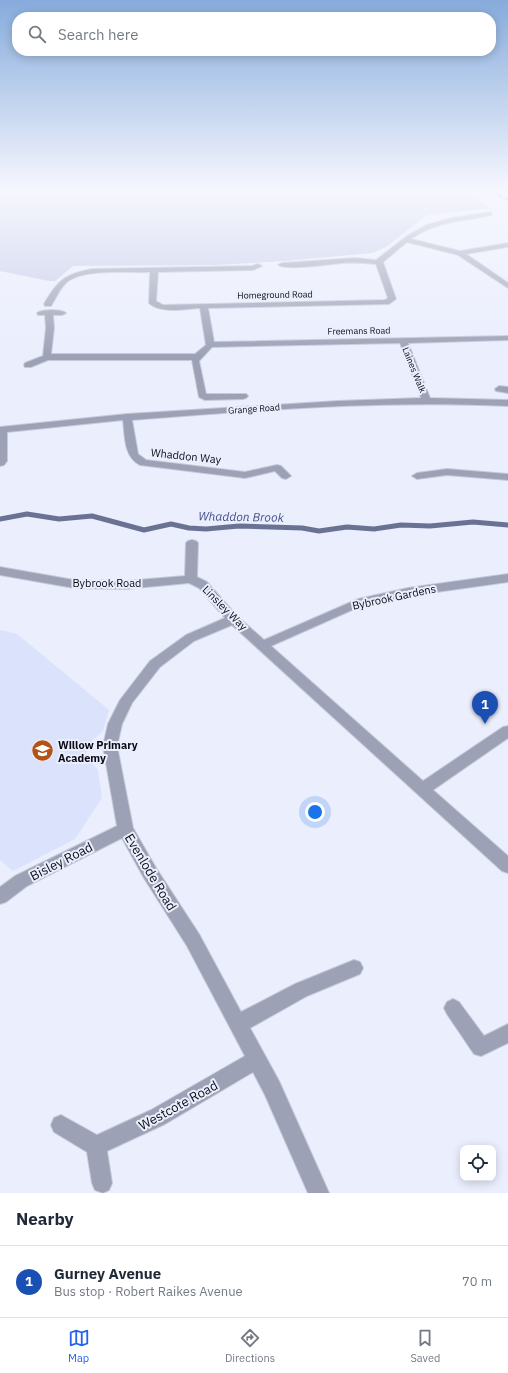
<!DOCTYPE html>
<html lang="en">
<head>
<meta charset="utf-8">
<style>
  :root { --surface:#fff; --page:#f2f2f3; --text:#1f2937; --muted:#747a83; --line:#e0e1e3; --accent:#2563eb }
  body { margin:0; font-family:"IBM Plex Sans",sans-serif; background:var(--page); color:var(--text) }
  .controls { position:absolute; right:12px; bottom:12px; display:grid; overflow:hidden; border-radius:8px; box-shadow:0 2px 10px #0003 }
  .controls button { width:36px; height:36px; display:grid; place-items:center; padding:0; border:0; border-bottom:1px solid var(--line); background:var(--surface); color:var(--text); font:20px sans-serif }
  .you { position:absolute; left:315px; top:812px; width:14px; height:14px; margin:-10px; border:3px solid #fff; border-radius:50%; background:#1a73e8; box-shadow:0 0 0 6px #1a73e833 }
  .badge { display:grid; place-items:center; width:26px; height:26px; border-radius:50%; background:var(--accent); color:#fff; font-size:13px; font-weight:700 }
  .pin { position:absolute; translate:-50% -33px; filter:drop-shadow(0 1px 2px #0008) }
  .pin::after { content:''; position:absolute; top:21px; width:14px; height:12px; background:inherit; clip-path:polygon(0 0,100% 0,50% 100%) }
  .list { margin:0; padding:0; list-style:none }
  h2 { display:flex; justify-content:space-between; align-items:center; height:52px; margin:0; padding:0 16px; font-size:17px }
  h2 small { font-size:13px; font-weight:400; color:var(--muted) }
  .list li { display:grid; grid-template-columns:26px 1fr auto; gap:12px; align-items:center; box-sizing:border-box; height:72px; padding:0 16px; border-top:1px solid var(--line) }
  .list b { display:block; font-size:15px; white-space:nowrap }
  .list p { margin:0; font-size:13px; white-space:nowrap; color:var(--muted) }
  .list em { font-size:13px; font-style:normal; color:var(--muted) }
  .icon { flex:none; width:22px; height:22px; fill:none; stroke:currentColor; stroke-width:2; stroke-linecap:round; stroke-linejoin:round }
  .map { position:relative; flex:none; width:508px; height:1193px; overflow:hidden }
  .search { position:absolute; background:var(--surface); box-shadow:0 2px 10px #0003; left:12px; right:12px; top:12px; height:44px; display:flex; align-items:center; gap:10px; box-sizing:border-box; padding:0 14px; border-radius:16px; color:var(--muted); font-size:15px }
  .sheet { height:124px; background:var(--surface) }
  nav { display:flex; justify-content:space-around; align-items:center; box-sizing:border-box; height:56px; border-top:1px solid var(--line); background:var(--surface); font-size:11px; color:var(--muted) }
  nav a { display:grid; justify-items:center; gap:2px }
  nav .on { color:var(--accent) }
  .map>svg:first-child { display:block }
  .built { fill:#dbe2fc }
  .green { fill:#c5cce8 }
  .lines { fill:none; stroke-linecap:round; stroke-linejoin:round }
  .stream { stroke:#6a7294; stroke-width:5 }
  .street-casing { stroke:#c6cad8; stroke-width:2 }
  .street { fill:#9ca1b6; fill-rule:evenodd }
  .rail-casing { stroke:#656873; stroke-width:2.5 }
  .rail { stroke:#eaeefd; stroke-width:1.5; stroke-dasharray:5; stroke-linecap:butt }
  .labels { text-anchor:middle; stroke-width:4; stroke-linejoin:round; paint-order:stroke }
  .far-street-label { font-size:9px; fill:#0a0c14; stroke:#eaeefd }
  .street-label { font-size:11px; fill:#0a0c14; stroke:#eaeefd }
  .poi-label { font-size:11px; font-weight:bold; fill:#0a0c14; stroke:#eaeefd; text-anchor:start }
  .water-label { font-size:12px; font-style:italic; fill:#434e88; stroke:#eaeefd }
  .near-street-label { font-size:13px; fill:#0a0c14; stroke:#eaeefd }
</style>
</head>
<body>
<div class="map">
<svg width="508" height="1193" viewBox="0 0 508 1193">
  <rect width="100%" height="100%" fill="#eaeefd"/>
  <path class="built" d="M0 630 17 634 109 710 103 731 87 745 86 757 98 770 102 798 75 839 13 871 0 860Z"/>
  <path class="green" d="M0 191H466L491 208 427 215 386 247 372 253 285 261 217 265 73 266 55 281H49L0 271Z"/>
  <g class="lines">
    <path class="stream" d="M0 519 27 514 59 519 92 516 144 530 171 524 189 528 206 529 239 526 302 528 319 531 347 527 374 529 401 525 430 526 473 522 508 525"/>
    <defs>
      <path id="street" d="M490 212 492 213V215C462 222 438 220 411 239L460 251 508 243V247L466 254 508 283V288L458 255 407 242 383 262 396 299 389 304 208 308 214 342 508 336V340L408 343 430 398 508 400V406C383 400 257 410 132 420L138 454 146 460 245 472 277 465 281 466 291 476 286 479 282 478 275 471 245 478 140 465C124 457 125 437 123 420L7 432V461L4 465 0 466V427L127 414 338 401 421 398 400 343 212 347 199 361 206 394H246L248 396 246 398 243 399 205 400 199 397 192 360H48L31 367H25L24 365 25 363 43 356 46 328 45 315H38L37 313C42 309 61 309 66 313L62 315H53L54 328 51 354H195L206 345 200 308C185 309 161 314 149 303L150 272C128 273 85 268 67 282 60 288 56 298 51 306H45L44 304C58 280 65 274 92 269L252 266 258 264 262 266 253 270 158 272 156 301 163 305 385 300 388 298 376 264C365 263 354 262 342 263 331 264 286 271 278 265L282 263 355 258 376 260 407 236 427 225 451 218Z
        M499 386 508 387V393L496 391 495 389Z
        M447 469 508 474V480L447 475 417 479 412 476 417 473Z
        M192 540 196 541 198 543 197 577 207 582 237 616 264 640 358 599 408 588 508 574V582L408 596 361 606 271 646 423 781 503 727 508 726V738L433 790 508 856V873L502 871 232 625 194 641 160 667 132 703 122 724 117 746 133 828 156 868 199 934 241 1012 295 984 354 960 360 962 363 968 360 974 307 996 250 1028 279 1081 329 1193H308L265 1095 253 1072 165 1124 107 1151 112 1183 109 1190 103 1193 95 1190 92 1183 87 1152 54 1132 51 1125 54 1118 61 1115 97 1135 151 1110 245 1056 187 946 144 878 122 838 27 886 6 902 0 904V887L15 876 117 826 103 746 108 724 120 700 150 661 186 635 225 618 199 588 189 583 125 589 74 588 0 575V567L74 580 125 581 185 576 186 543 188 541Z
        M453 999 459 1002 484 1036 508 1024V1043L481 1056 474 1054 447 1014 444 1008 447 1002Z"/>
    </defs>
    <use href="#street" class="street-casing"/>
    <use href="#street" class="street"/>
    <defs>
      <path id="rail" d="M493 191 508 200"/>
    </defs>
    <use href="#rail" class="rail-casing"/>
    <use href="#rail" class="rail"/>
  </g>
  <linearGradient id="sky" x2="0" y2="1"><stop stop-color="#86abdc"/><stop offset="0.53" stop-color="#f6f7fe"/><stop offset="1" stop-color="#f6f7fe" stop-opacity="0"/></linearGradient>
  <rect width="508" height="358" fill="url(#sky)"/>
  <defs>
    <symbol id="school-disc" viewBox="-11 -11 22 22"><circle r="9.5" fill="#b55315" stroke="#eaeefd"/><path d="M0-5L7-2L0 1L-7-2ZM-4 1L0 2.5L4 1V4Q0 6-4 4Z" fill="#fff"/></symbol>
  </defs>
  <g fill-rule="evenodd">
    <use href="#school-disc" x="30" y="738" width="25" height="25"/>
  </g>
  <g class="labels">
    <g class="far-street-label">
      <text transform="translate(275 295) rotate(-1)" y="3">Homeground Road</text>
      <text transform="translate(359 331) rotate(-1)" y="3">Freemans Road</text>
      <text transform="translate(414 370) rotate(68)" y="3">Laines Walk</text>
      <text transform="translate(254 409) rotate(-4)" y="3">Grange Road</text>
    </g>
    <g class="street-label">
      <text transform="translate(186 456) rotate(6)" y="4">Whaddon Way</text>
      <text x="107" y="587">Bybrook Road</text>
      <text transform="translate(394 597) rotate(-12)" y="4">Bybrook Gardens</text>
      <text transform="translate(225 608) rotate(45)" y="4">Linsley Way</text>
    </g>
    <g class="poi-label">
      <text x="58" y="749">Willow Primary<tspan x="58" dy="13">Academy</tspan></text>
    </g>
    <g class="water-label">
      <text transform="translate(241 517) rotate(1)" y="4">Whaddon Brook</text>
    </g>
    <g class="near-street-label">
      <text transform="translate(61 861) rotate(-27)" y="5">Bisley Road</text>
      <text transform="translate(151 872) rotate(59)" y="5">Evenlode Road</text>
      <text transform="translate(178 1105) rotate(-29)" y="5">Westcote Road</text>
    </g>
  </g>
</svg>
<div class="controls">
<button><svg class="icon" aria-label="locate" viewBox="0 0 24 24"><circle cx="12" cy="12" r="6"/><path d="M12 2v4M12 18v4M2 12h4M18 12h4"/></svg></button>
</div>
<div class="you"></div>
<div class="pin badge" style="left:485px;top:724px;background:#1a4fb4">1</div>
<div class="search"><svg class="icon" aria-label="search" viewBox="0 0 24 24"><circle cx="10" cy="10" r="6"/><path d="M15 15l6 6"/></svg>Search here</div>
</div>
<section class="sheet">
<h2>Nearby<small></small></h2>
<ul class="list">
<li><span class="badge" style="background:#1a4fb4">1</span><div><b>Gurney Avenue</b><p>Bus stop · Robert Raikes Avenue</p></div><em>70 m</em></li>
</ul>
</section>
<nav>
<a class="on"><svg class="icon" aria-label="map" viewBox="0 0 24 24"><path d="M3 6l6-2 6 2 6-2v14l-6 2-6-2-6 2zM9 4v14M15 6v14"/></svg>Map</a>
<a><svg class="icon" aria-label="directions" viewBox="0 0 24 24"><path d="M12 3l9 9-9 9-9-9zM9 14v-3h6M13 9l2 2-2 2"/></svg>Directions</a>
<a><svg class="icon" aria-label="saved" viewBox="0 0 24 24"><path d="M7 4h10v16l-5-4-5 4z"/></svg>Saved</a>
</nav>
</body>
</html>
